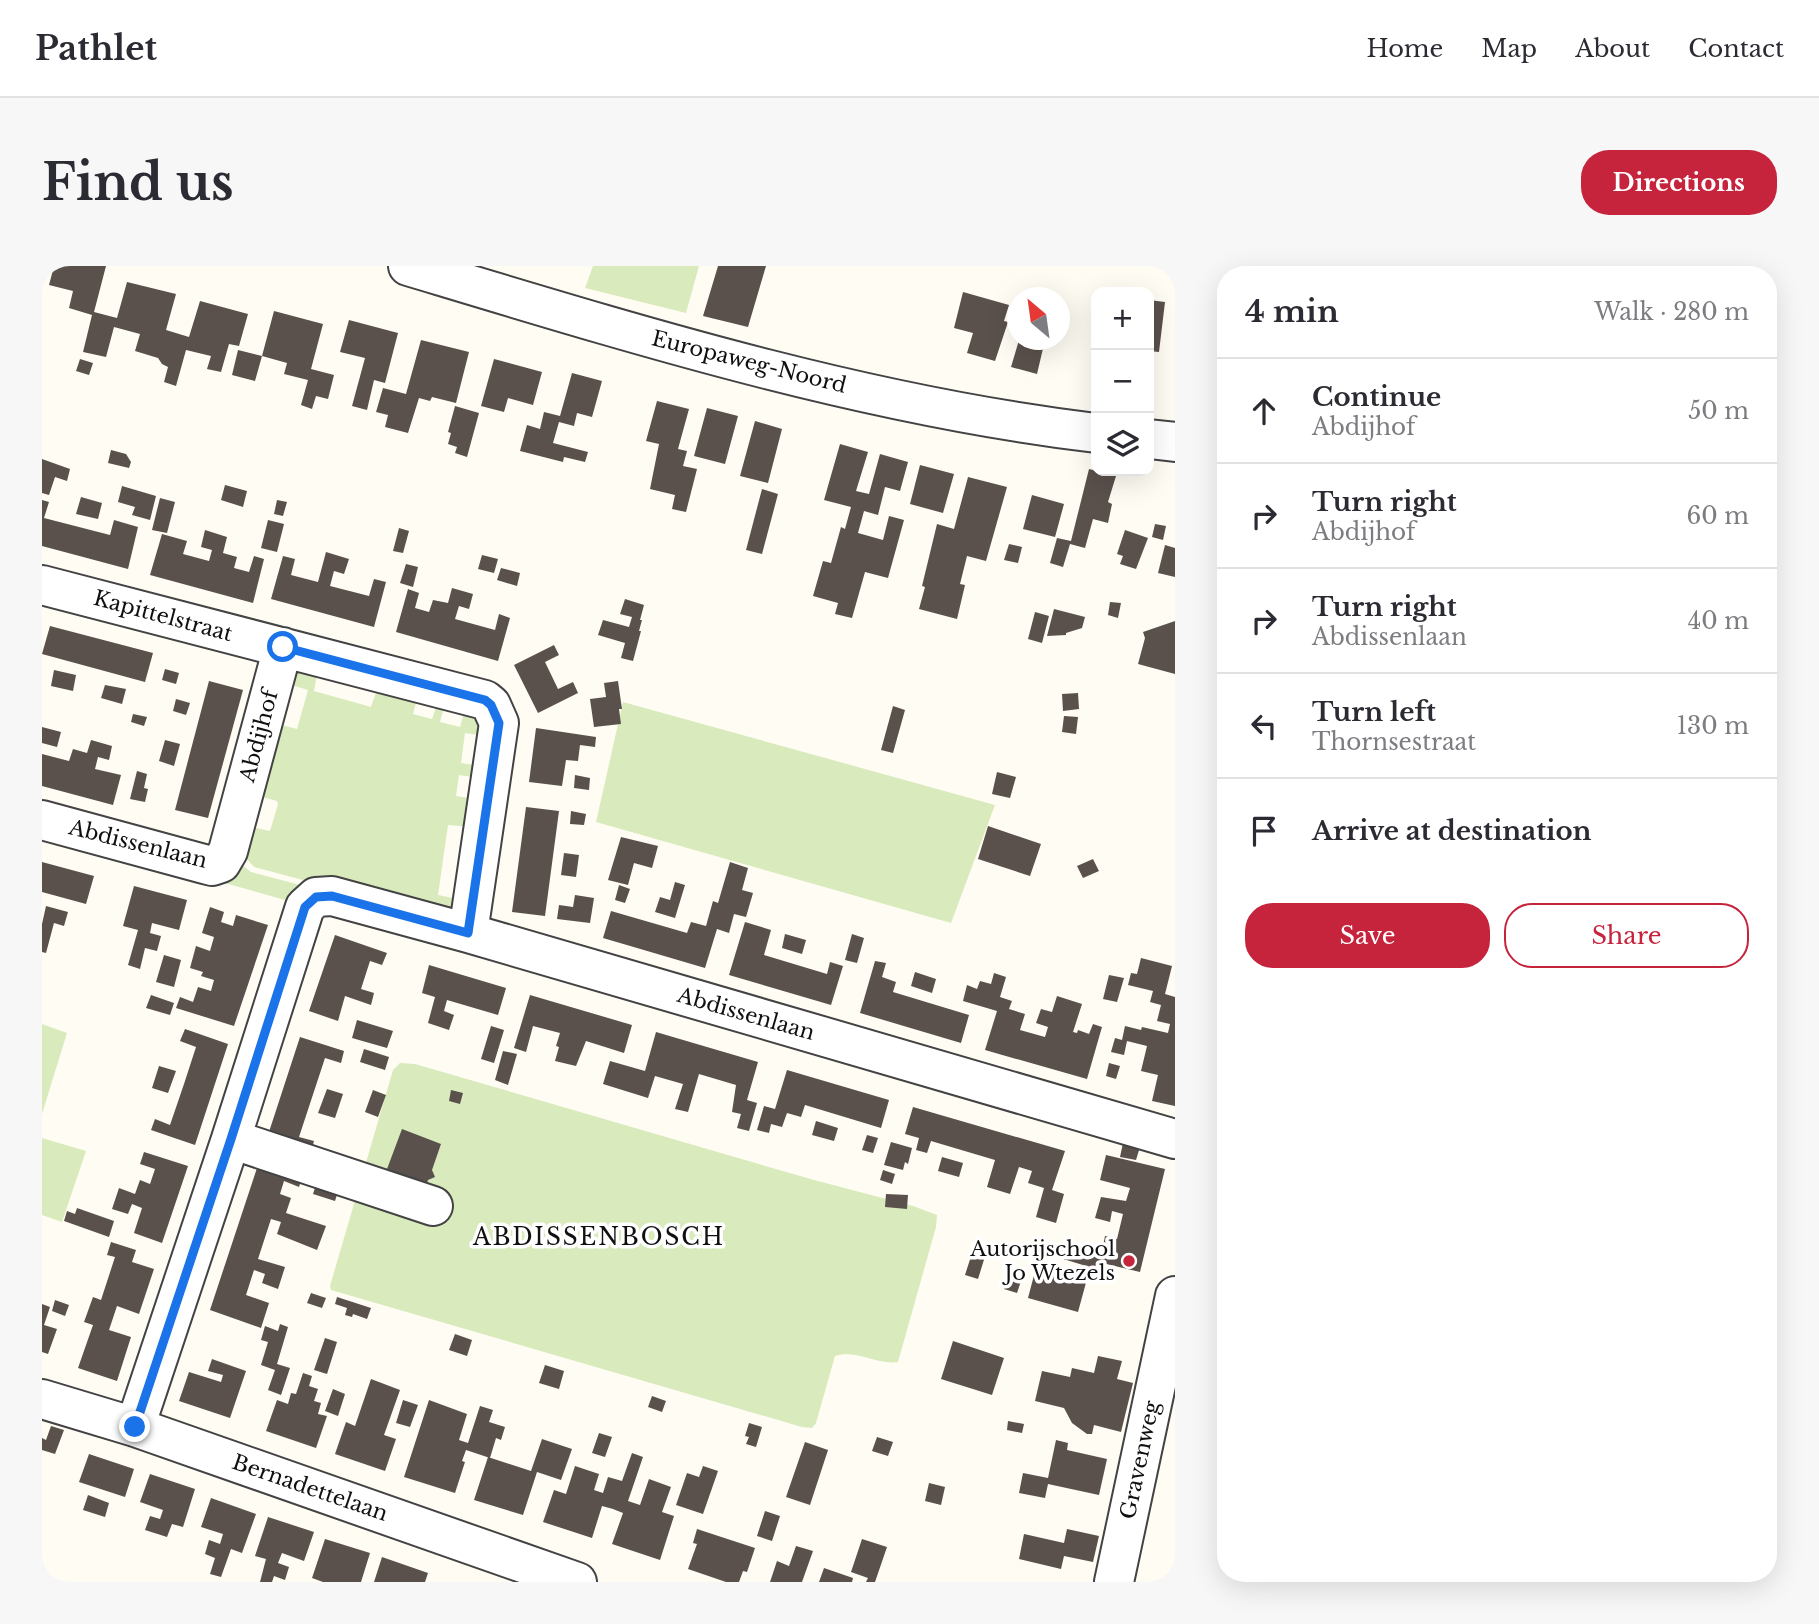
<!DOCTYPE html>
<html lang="en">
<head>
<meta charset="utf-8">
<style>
  :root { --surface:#fff; --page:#f7f7f7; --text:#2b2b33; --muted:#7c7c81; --line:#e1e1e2; --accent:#c5243c }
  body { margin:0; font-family:"Libre Baskerville",serif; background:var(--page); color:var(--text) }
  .controls { position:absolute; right:21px; top:21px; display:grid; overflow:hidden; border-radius:14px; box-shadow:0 7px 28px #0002 }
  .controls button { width:63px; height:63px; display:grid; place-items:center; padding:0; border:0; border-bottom:2px solid var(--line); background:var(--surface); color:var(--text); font:35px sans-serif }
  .compass { position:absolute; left:965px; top:21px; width:63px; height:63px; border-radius:50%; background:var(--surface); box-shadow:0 7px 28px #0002; rotate:331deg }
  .stop { position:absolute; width:21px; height:21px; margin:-16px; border:5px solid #1a73e8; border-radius:50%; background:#fff }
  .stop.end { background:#1a73e8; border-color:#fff; box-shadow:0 2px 7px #0008 }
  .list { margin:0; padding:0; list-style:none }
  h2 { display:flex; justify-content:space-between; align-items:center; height:91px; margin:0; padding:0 28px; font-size:30px }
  h2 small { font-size:23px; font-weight:400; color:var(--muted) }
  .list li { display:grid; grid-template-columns:46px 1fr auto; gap:21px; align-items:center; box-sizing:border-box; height:105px; padding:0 28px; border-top:2px solid var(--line) }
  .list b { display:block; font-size:26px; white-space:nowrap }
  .list p { margin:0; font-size:23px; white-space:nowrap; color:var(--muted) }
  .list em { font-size:23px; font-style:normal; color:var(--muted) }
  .actions { display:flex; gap:14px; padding:21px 28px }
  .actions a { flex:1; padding:16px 0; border:2px solid var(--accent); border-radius:28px; text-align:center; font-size:24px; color:var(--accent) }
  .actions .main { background:var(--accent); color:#fff }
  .icon { flex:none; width:38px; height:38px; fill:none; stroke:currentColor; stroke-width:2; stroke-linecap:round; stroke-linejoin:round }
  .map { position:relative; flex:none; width:1133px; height:1316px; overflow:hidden; border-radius:28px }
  header { display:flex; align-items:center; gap:42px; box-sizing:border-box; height:98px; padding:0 35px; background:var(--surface); border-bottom:2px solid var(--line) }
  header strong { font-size:33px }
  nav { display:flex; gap:38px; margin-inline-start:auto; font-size:24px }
  .intro { display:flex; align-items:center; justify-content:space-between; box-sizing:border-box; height:168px; padding:0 42px }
  h1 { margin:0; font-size:49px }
  .button { padding:18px 32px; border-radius:28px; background:var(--accent); color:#fff; font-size:24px; font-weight:700 }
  main { display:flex; gap:42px; padding:0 42px }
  aside { flex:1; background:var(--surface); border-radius:28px; box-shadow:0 7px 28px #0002 }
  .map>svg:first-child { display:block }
  .green { fill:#d9ebbc }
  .building { fill:#5a504c }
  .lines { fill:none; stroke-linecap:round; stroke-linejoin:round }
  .minor-casing { stroke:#434343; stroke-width:42 }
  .minor { stroke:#fff; stroke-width:38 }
  .route { stroke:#1a73e8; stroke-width:9 }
  .poi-dot { fill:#c5243c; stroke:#fff; stroke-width:2.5 }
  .labels { text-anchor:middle; stroke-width:7; stroke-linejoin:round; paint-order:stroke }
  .street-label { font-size:21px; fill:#101010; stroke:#fff }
  .poi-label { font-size:21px; fill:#101010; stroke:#fff; text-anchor:end }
  .neighbourhood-label { font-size:23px; letter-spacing:2px; fill:#101010; stroke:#fff }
</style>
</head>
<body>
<header>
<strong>Pathlet</strong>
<nav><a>Home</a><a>Map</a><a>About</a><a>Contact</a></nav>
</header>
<div class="intro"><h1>Find us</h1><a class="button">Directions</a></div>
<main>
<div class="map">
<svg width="1133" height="1316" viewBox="0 0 1133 1316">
  <rect width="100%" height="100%" fill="#fffcf4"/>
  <path class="green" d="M551 0H657L644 47 543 22Z
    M249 403H276L272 425 329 441 337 418 376 429 371 448 390 453 396 435 403 437 398 456 418 461 423 443H433L443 470 423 467 419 497 438 500 437 512 417 509 414 530 434 533 430 561 406 559 396 629 421 634 404 652 212 601 203 591 205 560 228 565 236 538 235 535 213 529 232 457 255 463 266 424 243 417Z
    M581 436 953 539 909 657 554 556Z
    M199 598 209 606 262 620 250 636 179 616Z
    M0 758 25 767 0 848Z
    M358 797 373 798 772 914 871 940 895 949 894 961 856 1096C834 1099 814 1083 793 1090L774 1157 770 1162 760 1161 289 1024 288 1020 351 804Z
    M0 872 44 885 20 956 0 949Z"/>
  <path class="building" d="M12 0H64L52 46 75 52 85 16 134 28 124 64 147 71 158 35 206 48 197 80 187 78 179 106 165 103 169 90 144 84 134 120 122 116 126 101 120 98 116 92 93 85 98 68 72 61 64 91 41 86 50 49 27 42 31 25 7 19Z
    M676 0H724L706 61 661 50Z
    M921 26 967 39 962 55 966 56 953 95 925 87 931 67 912 62Z
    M1107 34 1123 36 1117 86 1107 85Z
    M232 45 281 58 269 103 292 109 286 133 274 130 270 143 259 139 266 114 242 108 245 97 220 90Z
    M307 54 356 67 343 117 332 114 325 144 310 140 323 92 298 86Z
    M379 74 427 86 414 137 390 131 388 135 377 132 366 167 343 161 346 149 334 146 341 122 364 128Z
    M977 74H1003L995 108 969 101Z
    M196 84 220 90 213 115 190 109Z
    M38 93 51 97 47 109 34 105Z
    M452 93 500 106 491 139 466 132 462 146 439 140Z
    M530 107 560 115 550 151 535 147 532 160 517 156 511 177 546 186 543 196 522 191 521 196 478 185 485 159 498 163 502 146 518 150Z
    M615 135 647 143 636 183 645 185 641 200 655 203 644 246 630 243 633 229 608 223 617 178 604 175Z
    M413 140 437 147 425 191 413 187 415 181 406 178 409 167 406 166Z
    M665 142 696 150 683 198 652 190Z
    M713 155 740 163 726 217 698 210Z
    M798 178 826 186 814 225 827 228 838 188 866 196 858 225 843 221 836 249 822 245 816 267 841 274 847 250 862 254 846 312 823 306 810 352 793 348 796 337 771 330 781 295 789 297 799 261 803 263 809 241 782 234Z
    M69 184 84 188 89 196 87 202 66 197Z
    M0 193 28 203 25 215 13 211 7 229 0 227Z
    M878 199 912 208 901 247 868 238Z
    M1047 203 1074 210 1066 236 1070 238 1066 257 1051 253 1043 282 1028 278 1021 301 1008 297 1015 272 1029 275Z
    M926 211 965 221 944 295 925 290 918 318 923 319 915 353 877 343 883 321 880 320 895 258 912 263Z
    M183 219 205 225 201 241 179 234Z
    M80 220 114 230 108 254 90 249 93 241 76 236Z
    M720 223 736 228 720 288 704 284Z
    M990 229 1022 238 1013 271 981 263Z
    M39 231 60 237 56 253 34 248Z
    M118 232 133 236 125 267 110 264Z
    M0 234 7 236 2 252 68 269 72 254 96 261 86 303 0 280Z
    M235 234 245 236 241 250 232 248Z
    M226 254 242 258 235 286 219 282Z
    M1113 258 1124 260 1121 274 1110 271Z
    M357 262 367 265 361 287 351 285Z
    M163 264 185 271 181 287 195 291 192 302 207 306 212 290 222 293 211 337 108 309 120 268 145 275 141 288 167 295 170 284 159 281Z
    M1083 264 1106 272 1094 303 1078 298 1081 290 1075 288Z
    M967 278 980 281 976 297 962 294Z
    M1123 279 1133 282V311L1116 307Z
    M284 286 307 293 302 308 292 305 288 320 327 330 332 313 344 316 332 361 229 333 241 290 253 293 249 309 276 316Z
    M440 289 456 293 452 307 436 303Z
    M364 298 376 301 371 321 358 317Z
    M459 302 478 307 475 320 455 314Z
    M410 322 431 328 427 343 417 340 413 353 453 364 457 348 468 352 456 395 354 366 366 323 377 327 373 342 387 346 391 334 406 337Z
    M583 333 602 339 598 354H600L597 365H599L591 395 579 392 583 377 556 369 561 354 587 361 590 351 578 348Z
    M1068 336 1079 337 1076 352 1066 349Z
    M1012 343 1043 351 1040 362 1024 367V369L1005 370Z
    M993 346 1007 350 1000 377 986 373Z
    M1133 355V408L1096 398 1103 372 1101 366Z
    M8 360 111 387 103 416 0 388Z
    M512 379 517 389 503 396 516 423 531 416 536 427 496 447 472 399Z
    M123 403 137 407 134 418 120 414Z
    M12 404 34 409 31 425 9 420Z
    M167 415 201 424 166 552 133 544Z
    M576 415 580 443H577L579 458 552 461 548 433 564 431 562 417Z
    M63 419 84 423 80 438 59 432Z
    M1036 427 1037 443 1021 445 1020 428Z
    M134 433 148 437 144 449 131 445Z
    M851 440 863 444 851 487 839 484Z
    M91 448 105 451 102 460 89 456Z
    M1022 450 1036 451 1034 468 1020 466Z
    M0 461 19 466 15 481 0 477Z
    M494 462 554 471 553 481 538 479 536 495 524 494 520 520 487 516Z
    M49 474 70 480 67 494 56 491 53 503 79 509 71 539 0 520V488L27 495 31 483 45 487Z
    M123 474 138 478 132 500 117 495Z
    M95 505 105 508 102 522 106 523 103 536 88 533Z
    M955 506 974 511 968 532 950 528Z
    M533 509 548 512 547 524 532 522Z
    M484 541 517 545 503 650 470 646Z
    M529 545 544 548 542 559 528 558Z
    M946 560 999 578 988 610 936 593Z
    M579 571 616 580 610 602 592 597 586 619 566 614Z
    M522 587 537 589 534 611 519 609Z
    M1051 593 1057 605 1041 612 1035 600Z
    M0 596 52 610 44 638 0 626Z
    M688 596 706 602 700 624 711 627 704 651 692 648 687 667 675 663 663 702 561 672 569 645 645 667 649 656 664 660 671 635 676 637Z
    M633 616 643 619 633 652 613 646 618 631 628 634Z
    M577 619 588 623 583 637 573 634Z
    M92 620 145 634 137 664 110 657 108 667 119 670 115 685 103 682 98 703 86 699 96 664 81 660Z
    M533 629 552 632 548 657 515 653 517 639 531 641Z
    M4 640 26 646 22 660 12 657 4 687 0 686V658Z
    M168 641 182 646 179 656 191 660 194 649 226 659 192 760 134 742 138 731 151 736 156 721 169 725 172 714 159 710 161 706 148 702 154 680 168 685 172 671 160 667Z
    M703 656 729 664 722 689 785 708 788 696 801 700 789 739 687 709Z
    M743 668 764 674 760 688 740 682Z
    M810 668 822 672 815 697 803 694Z
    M293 669 345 687 340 699 328 695 319 723 332 727 329 739 303 730 296 755 267 745Z
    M122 689 139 694 132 721 114 716Z
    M1099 692 1130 700 1123 728 1133 731V840L1110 835 1116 809 1099 805 1105 780 1085 775 1082 789 1069 786 1073 772 1080 774 1083 760 1099 764 1100 761 1126 767 1128 758 1115 755 1119 739 1108 736 1111 725 1086 719 1089 707 1095 708Z
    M833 695 844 697 840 711 854 716 851 726 927 749 919 777 818 747Z
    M387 699 464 722 456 749 405 734 402 745 412 749 407 764 386 757 393 731 380 727Z
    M873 706 894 713 890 727 869 720Z
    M952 707 964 711 958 731 970 735 967 743 983 748 978 764 1003 771 1006 761 994 757 999 743 1010 746 1015 730 1040 738 1031 766 1035 767 1036 764 1047 768 1051 758 1060 761 1045 813 943 784 955 745 921 735 925 719 935 723 938 715 949 718Z
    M1067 709 1082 712 1075 736 1061 733Z
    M109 729 132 737 128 749 104 742Z
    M488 729 590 759 582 787 544 775 534 800 513 795 517 781 514 780 518 767 491 760 484 786 472 782Z
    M315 754 351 765 345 782 310 772Z
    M449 760 462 764 452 797 439 793Z
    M143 763 186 778 153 879 109 864 113 853 128 859 142 818 154 781 138 775Z
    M614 766 716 796 705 834 715 837 707 865 695 862 699 848 690 846 694 819 657 808 646 846 633 843 641 818 613 810 606 832 561 818 568 795 603 805Z
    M258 771 302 785 299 797 283 792 257 871 272 875 269 886 225 872Z
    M322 783 347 791 343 804 318 796Z
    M461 785 475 788 466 819 453 814Z
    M1067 797 1078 800 1074 813 1064 810Z
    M117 800 134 805 126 827 110 822Z
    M745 804 847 834 839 862 763 839 759 851 745 847 740 861 729 858 727 867 715 864 722 840 733 843Z
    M285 823 301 828 293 852 276 847Z
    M331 824 344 829 336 851 323 846Z
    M409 824 421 827 418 838 407 835Z
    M871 841 1023 885 1010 924 1022 928 1014 957 994 951 1002 922 986 917 990 905 977 901 968 928 945 921 953 894 889 875 885 887 874 884 877 872 863 868Z
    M774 855 796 862 792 875 770 869Z
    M360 863 399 878 390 904 393 911 386 914 385 917 376 919 374 914 345 903Z
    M825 869 836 872 831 887 820 884Z
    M849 876 870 882 866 898 863 896 861 904 842 899Z
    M1081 877 1098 881 1094 894 1078 891Z
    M102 886 146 900 120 977 92 967 100 942 90 938 86 948 70 943 77 922 93 928 98 914 108 918 113 903 98 898Z
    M1064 889 1123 903 1098 1006 1056 996 1054 1003 1018 992 1023 976 1060 985 1063 970 1075 973 1081 948 1070 945 1068 956 1053 952 1059 931 1084 935 1088 922 1058 914Z
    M900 891 921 897 917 911 896 905Z
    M218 893 261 908 257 921 242 915 238 928 249 932 244 947 284 960 275 984 235 968 239 956 229 953 216 993 243 1001 236 1023 220 1017 223 1008 212 1004 204 1029 227 1037 219 1062 168 1044Z
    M841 904 853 908 850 918 838 914Z
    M277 909 299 916 293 935 271 928Z
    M844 928 866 929 865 943 843 941Z
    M35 942 72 955 67 971 22 955 25 945 33 948Z
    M69 976 94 984 90 996 112 1003 97 1048 75 1040 67 1064 89 1071 75 1115 36 1102 51 1059 42 1056 51 1031 59 1034 73 991 65 989Z
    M932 981 945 984 936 1013 923 1009Z
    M995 998 1045 1013 1036 1046 986 1032Z
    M965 1011 979 1015 975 1027 962 1023Z
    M269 1027 284 1032 280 1042 265 1037Z
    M295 1031 329 1042 325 1053 311 1048 310 1051 303 1049 305 1042 293 1038Z
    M13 1034 27 1039 23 1050 10 1045Z
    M0 1038 8 1041 2 1059 15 1063 6 1088 0 1086Z
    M238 1058 246 1061 235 1098 248 1102 239 1129 226 1124 233 1104 219 1099 226 1076 219 1074 223 1060 236 1065Z
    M413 1068 430 1074 425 1090 407 1084Z
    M283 1072 295 1076 285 1108 272 1104Z
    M911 1075 962 1092 950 1129 899 1113Z
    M1056 1090 1080 1095 1075 1113 1091 1117 1079 1166 1052 1159 1050 1168H1045L1030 1157 1022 1142 993 1135 1000 1105 1028 1111 1030 1102 1052 1107Z
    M170 1093 204 1105 188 1152 137 1135 147 1106 179 1116 181 1109 166 1105Z
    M503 1099 522 1105 517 1123 497 1117Z
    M261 1107 270 1110 267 1120 276 1123 272 1135 279 1137 276 1148 285 1150 274 1182 224 1165 235 1134 246 1138 249 1127 254 1128Z
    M329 1113 358 1124 342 1169 354 1173 343 1205 293 1188 304 1156 313 1160Z
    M291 1123 303 1128 296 1150 283 1145Z
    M610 1130 624 1135 620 1146 606 1141Z
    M361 1134 376 1139 368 1161 354 1157Z
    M387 1134 425 1148 417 1174 426 1177 438 1140 451 1144 447 1156 463 1161 459 1174 454 1172 448 1192 424 1184 420 1195 423 1196 413 1227 362 1211Z
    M966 1155 982 1158 980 1167 965 1164Z
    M707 1157 720 1161 714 1181 704 1178 707 1171 703 1170Z
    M9 1160 22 1164 13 1188 0 1184V1172L4 1174Z
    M557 1167 570 1171 563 1191 550 1187Z
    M835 1171 851 1176 846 1190 830 1185Z
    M500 1173 530 1183 519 1214 495 1206 481 1249 432 1234 446 1191 489 1205Z
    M1014 1174 1026 1177 1025 1184 1065 1193 1057 1229 1006 1218 1003 1232 977 1227 981 1207 1006 1212Z
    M763 1176 786 1184 768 1239 744 1231Z
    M590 1187 601 1191 586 1235 598 1239 607 1213 629 1221 620 1246 632 1250 618 1294 570 1278 581 1247 571 1243 560 1240 550 1272 501 1256 512 1224 524 1228 533 1200 557 1208 552 1224 561 1227 566 1211 580 1215Z
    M47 1188 92 1203 83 1231 37 1216Z
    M661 1200 676 1205 661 1248 634 1239 645 1207 657 1211Z
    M108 1208 153 1223 141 1261 130 1258 125 1271 103 1264 108 1250 118 1253 121 1244 98 1236Z
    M887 1217 903 1221 899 1239 883 1235Z
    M46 1229 67 1237 63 1251 41 1244Z
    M169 1232 214 1248 200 1287 189 1283 179 1311 168 1308 173 1292 163 1288 167 1274 178 1278 181 1268 159 1261Z
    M723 1245 738 1250 730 1275 715 1270Z
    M226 1251 272 1266 262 1295 240 1287 236 1297 247 1301 243 1314 232 1310 230 1316H218L224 1293 213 1290Z
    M655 1263 713 1282 705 1306 701 1305 697 1316H684L646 1303 655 1278 651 1277Z
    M1025 1263 1057 1270 1051 1296 1022 1290 1019 1303 977 1293 982 1268 1022 1277Z
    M283 1273 328 1287 319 1316H281L270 1312Z
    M820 1273 845 1281 833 1316H824L826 1312 809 1306Z
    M754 1280 771 1285 760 1316H728L735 1295 747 1300Z
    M340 1291 386 1307 383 1316H332Z
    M782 1302 811 1312 810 1316H777Z"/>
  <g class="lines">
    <defs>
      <path id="minor" d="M366 0C592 68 820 139 1054 167
        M1107 173 1133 176
        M0 319 443 434 449 439 457 457 426 667
        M0 554 162 598 170 600 179 597 186 585 241 381
        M189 873 391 940
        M0 1133 93 1161 535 1316
        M93 1161 189 873 263 641 274 631 290 630 426 667 1133 873
        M1072 1316 1133 1030"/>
    </defs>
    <use href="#minor" class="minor-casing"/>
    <use href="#minor" class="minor"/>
  </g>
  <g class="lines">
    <path class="route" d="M93 1161 189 873 263 641 274 631 290 630 426 667 457 457 449 439 443 434 241 381"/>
  </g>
  <circle class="poi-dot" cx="1087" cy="995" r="7"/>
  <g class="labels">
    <g class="street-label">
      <text transform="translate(707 96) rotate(14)" y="7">Europaweg-Noord</text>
      <text transform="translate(121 350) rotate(15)" y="7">Kapittelstraat</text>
      <text transform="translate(217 470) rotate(-75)" y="7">Abdijhof</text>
      <text transform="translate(96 578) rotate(14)" y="7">Abdissenlaan</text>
      <text transform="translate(704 748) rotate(16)" y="7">Abdissenlaan</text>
      <text transform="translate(1098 1194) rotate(-78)" y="7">Gravenweg</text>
      <text transform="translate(268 1222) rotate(19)" y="7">Bernadettelaan</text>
    </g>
    <g class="poi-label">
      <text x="1073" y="990">Autorijschool<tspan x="1073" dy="24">Jo Wtezels</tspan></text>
    </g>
    <g class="neighbourhood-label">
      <text x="557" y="979">ABDISSENBOSCH</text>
    </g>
  </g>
</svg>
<div class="controls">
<button>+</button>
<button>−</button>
<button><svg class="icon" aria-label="layers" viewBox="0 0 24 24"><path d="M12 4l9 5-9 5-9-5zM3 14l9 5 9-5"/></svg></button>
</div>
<svg class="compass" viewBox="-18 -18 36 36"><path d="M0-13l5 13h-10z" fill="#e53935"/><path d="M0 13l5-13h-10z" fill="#7c7c81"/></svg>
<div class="stop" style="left:241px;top:381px"></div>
<div class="stop end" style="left:93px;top:1161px"></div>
</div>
<aside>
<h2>4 min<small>Walk · 280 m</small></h2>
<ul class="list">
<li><svg class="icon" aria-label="ahead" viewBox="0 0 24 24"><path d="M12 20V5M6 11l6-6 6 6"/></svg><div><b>Continue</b><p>Abdijhof</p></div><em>50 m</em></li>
<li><svg class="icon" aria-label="right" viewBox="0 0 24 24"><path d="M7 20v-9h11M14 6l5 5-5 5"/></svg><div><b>Turn right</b><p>Abdijhof</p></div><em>60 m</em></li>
<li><svg class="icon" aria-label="right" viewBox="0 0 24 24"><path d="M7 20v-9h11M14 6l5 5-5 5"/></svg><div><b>Turn right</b><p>Abdissenlaan</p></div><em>40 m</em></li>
<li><svg class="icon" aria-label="left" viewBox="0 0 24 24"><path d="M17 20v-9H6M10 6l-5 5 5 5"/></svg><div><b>Turn left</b><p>Thornsestraat</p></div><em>130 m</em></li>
<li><svg class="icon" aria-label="arrive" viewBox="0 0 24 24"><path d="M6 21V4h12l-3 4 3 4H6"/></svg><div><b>Arrive at destination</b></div></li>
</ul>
<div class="actions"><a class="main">Save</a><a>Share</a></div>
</aside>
</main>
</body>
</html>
